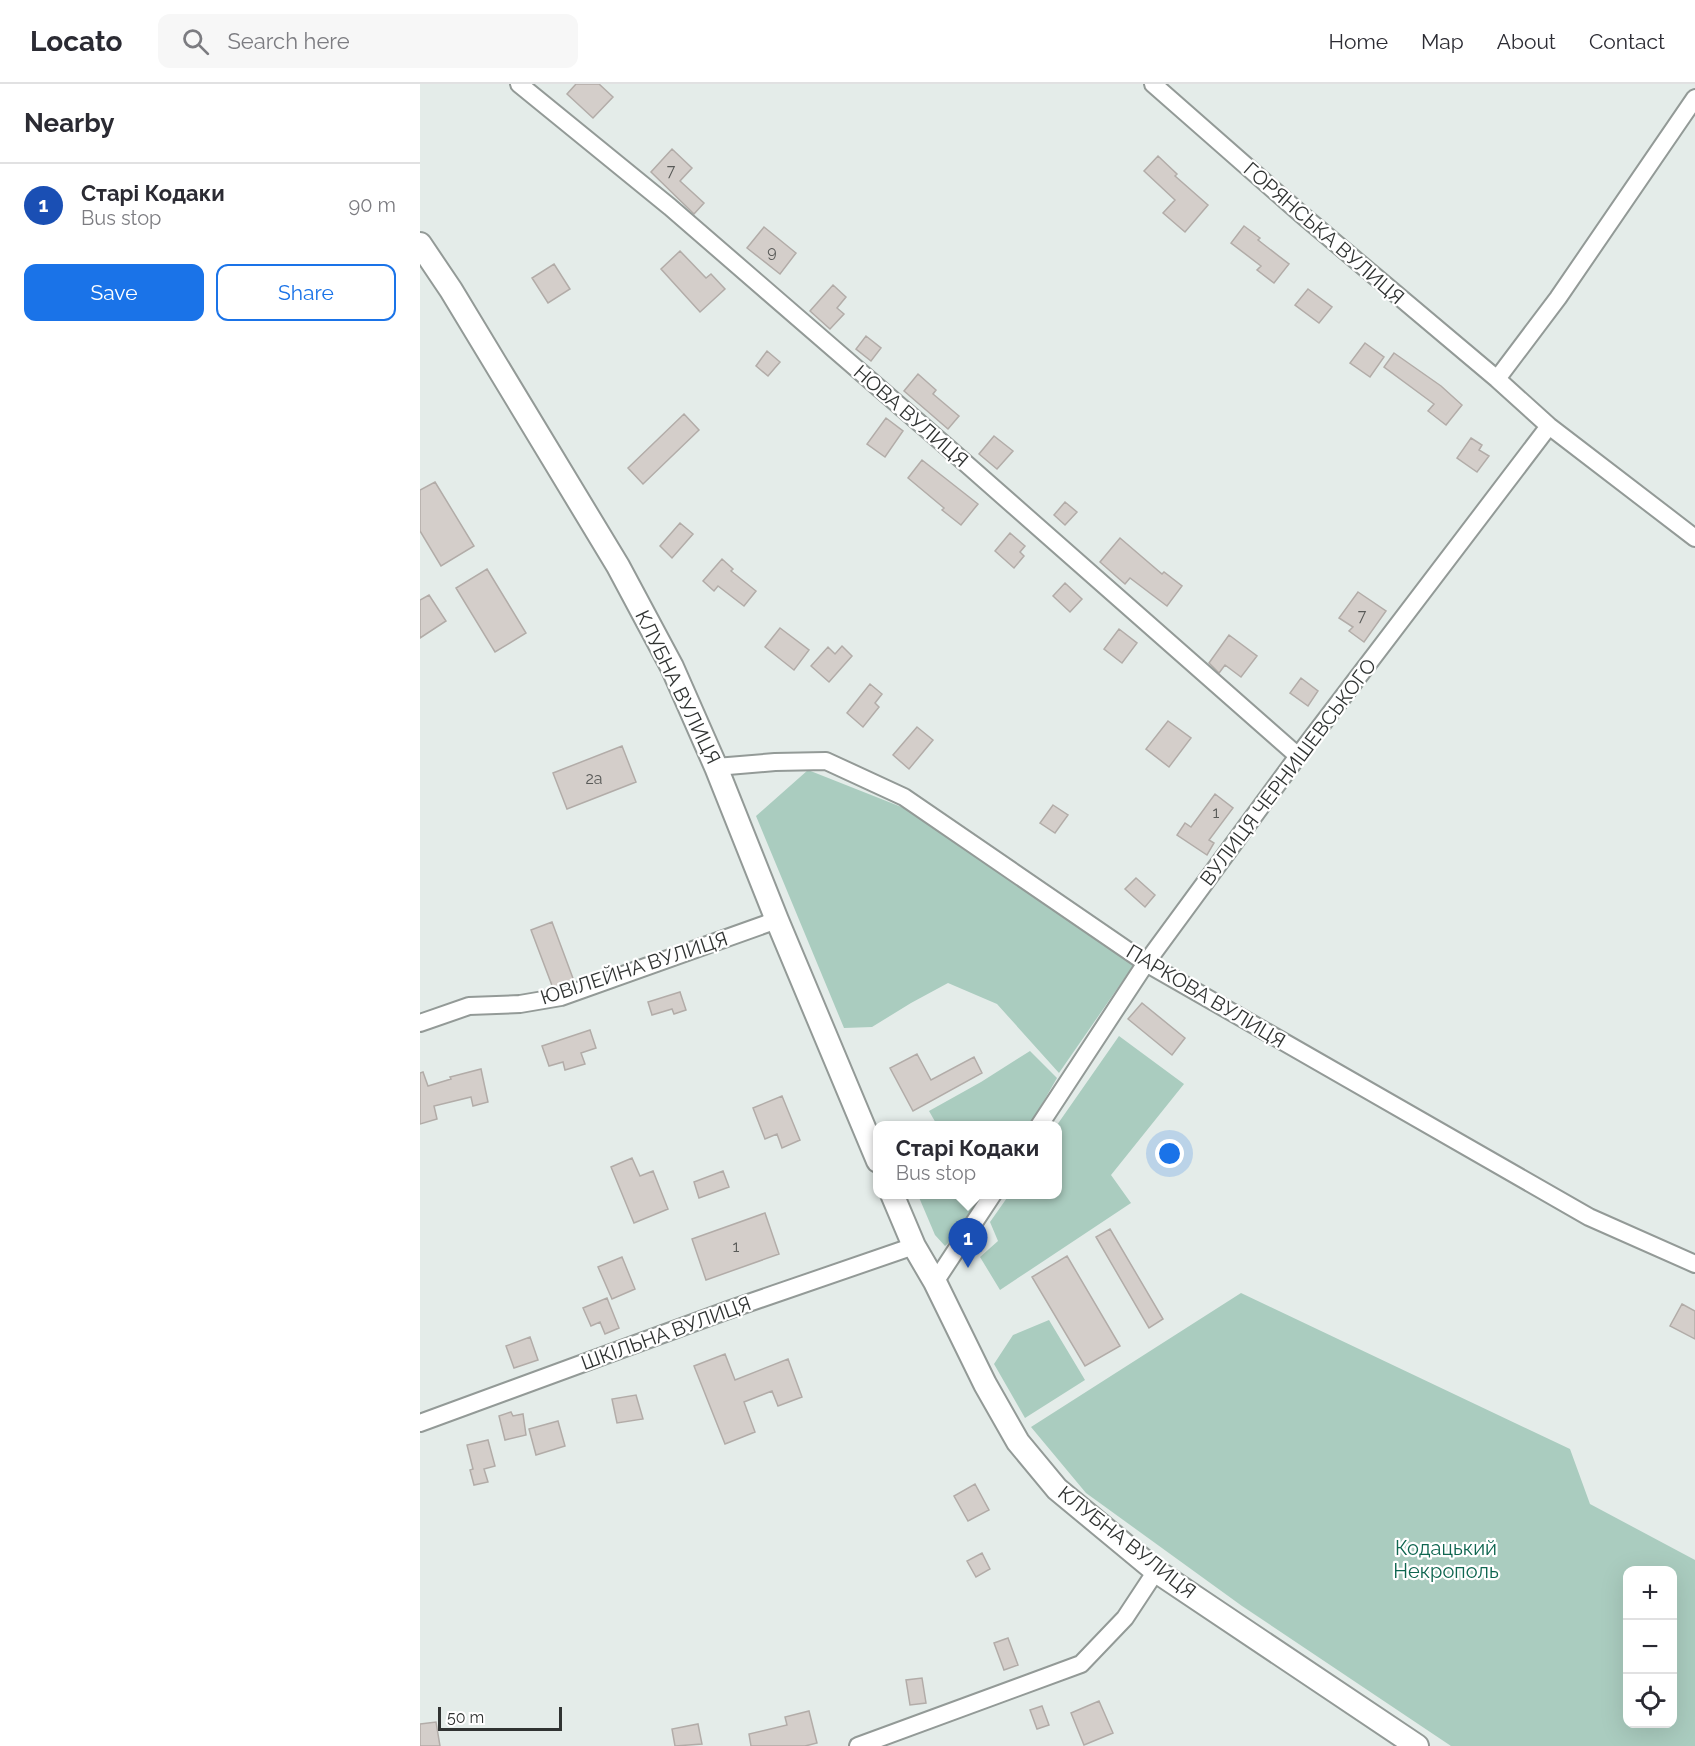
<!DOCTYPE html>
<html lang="en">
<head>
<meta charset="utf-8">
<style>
  :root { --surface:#fff; --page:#f7f7f7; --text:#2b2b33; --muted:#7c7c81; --line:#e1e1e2; --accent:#1a73e8 }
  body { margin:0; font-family:Raleway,sans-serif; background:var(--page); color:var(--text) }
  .controls { position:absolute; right:18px; bottom:18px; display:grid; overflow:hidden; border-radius:12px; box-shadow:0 6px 24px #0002 }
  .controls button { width:54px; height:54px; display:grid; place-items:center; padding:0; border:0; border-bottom:2px solid var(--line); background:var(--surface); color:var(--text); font:30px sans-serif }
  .scale { position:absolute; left:18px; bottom:15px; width:124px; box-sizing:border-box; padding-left:6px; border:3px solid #303332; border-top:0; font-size:16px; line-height:21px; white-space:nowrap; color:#303332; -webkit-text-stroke:4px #fff; paint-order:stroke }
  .you { position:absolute; left:750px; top:1070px; width:21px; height:21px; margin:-15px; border:4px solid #fff; border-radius:50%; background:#1a73e8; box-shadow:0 0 0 9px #1a73e833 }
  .badge { display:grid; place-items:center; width:39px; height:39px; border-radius:50%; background:var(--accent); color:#fff; font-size:20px; font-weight:700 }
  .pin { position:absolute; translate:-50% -50px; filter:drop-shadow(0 2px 3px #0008) }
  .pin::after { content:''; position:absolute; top:32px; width:21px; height:18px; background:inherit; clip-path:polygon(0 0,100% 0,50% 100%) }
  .popup { position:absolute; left:453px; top:1037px; width:189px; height:78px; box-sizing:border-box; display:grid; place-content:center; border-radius:12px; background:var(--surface); filter:drop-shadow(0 2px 4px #0005); font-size:20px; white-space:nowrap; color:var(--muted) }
  .popup b { font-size:22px; color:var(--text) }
  .popup::after { content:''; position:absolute; left:50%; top:100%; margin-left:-12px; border:12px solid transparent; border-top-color:var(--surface) }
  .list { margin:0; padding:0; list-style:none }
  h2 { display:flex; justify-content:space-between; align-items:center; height:78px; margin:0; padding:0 24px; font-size:26px }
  h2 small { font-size:20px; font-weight:400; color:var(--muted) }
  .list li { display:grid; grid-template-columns:39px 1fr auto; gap:18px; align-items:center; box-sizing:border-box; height:84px; padding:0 24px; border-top:2px solid var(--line) }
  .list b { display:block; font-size:22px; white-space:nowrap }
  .list p { margin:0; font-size:20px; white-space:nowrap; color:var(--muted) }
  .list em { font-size:20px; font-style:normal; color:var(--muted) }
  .actions { display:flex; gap:12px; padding:18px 24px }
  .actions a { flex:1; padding:14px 0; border:2px solid var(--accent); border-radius:12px; text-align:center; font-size:21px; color:var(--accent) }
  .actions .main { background:var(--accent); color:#fff }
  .icon { flex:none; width:33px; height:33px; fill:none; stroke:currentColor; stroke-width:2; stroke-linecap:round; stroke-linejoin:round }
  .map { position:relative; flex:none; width:1275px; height:1662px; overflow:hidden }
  header { display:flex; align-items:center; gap:36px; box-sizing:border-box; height:84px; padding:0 30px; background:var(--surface); border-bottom:2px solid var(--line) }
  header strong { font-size:28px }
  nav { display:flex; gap:33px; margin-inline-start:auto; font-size:21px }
  .search { width:420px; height:54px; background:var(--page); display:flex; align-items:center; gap:15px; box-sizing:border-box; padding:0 21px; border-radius:12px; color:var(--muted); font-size:22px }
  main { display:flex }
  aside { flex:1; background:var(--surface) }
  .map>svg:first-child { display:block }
  .green { fill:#aaccbf; fill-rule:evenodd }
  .building { fill:#d4ceca; stroke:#b2aca8; stroke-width:1.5 }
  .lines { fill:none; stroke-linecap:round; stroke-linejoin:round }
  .street-casing { stroke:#939a97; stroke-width:20 }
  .secondary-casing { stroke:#939a97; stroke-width:26 }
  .street { stroke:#fff; stroke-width:16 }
  .secondary { stroke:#fff; stroke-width:22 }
  .labels { text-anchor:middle; stroke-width:4.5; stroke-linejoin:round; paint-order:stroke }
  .number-label { font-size:16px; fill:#595a58 }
  .street-label { font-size:20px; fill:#303332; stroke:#fff }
  .park-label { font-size:20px; fill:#0f6650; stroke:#fff }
</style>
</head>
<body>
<header>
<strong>Locato</strong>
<div class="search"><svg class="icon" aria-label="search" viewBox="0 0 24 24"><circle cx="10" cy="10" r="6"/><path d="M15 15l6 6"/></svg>Search here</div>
<nav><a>Home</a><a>Map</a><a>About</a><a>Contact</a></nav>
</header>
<main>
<aside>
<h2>Nearby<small></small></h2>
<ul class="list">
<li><span class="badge" style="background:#1a4fb4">1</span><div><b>Старі Кодаки</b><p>Bus stop</p></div><em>90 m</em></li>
</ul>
<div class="actions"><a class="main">Save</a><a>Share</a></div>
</aside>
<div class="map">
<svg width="1275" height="1662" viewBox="0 0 1275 1662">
  <rect width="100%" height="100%" fill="#e4ece9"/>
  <path class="green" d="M388 686 484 724 715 879 639 989 577 920 528 899 491 919 452 943 424 944 336 732Z
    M699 952 764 1000 691 1091 711 1119 580 1206 560 1173 578 1157 570 1138 589 1111 638 1110 637 1041Z
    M610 967 637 994 610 1041H517L509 1027 561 998Z
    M498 1111H559L539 1149 525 1162 515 1151Z
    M821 1209 1150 1365 1170 1420 1275 1476V1662H1031L822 1522 666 1409 611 1343ZM1208 1486H1252V1640H1208Z
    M629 1236 665 1296 605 1334 574 1280 593 1251Z"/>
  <path class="building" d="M156 0H179L193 13 173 34 147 10Z
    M252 65 272 84 260 97 284 119 274 130 231 88Z
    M738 72 757 90 755 92 788 121 765 148 743 129 755 116 724 87Z
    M824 142 840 154 838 156 869 180 854 199 837 186 841 182 811 159Z
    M344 143 376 169 360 190 327 164Z
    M260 167 286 194 291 190 305 205 280 228 241 185Z
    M134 180 150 205 128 219 112 194Z
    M413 201 426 213 417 224 424 230 410 245 390 227Z
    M888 205 912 223 899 239 875 221Z
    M446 252 461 264 451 277 436 265Z
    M945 259 964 273 950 293 930 279Z
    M347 267 360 278 348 292 336 282Z
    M974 269 1021 302 1042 321 1026 341 1008 327 1014 320 964 283Z
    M498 290 516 306 513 310 539 332 528 345 484 307Z
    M264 330 279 346 223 400 208 384Z
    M466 334 483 347 465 373 447 360Z
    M574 352 593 367 577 385 559 370Z
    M1051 354 1062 361 1059 366 1069 372 1057 388 1037 374Z
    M502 376 558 420 541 441 522 426 524 424 488 394Z
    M15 398 54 462 21 482 0 447V406Z
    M645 418 657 428 645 441 634 431Z
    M260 439 273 450 252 474 240 462Z
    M590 449 605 462 600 468 604 472 594 484 575 467Z
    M700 454 742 490 744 488 762 502 747 522 710 494 705 500 680 478Z
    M302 475 313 485 311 487 336 507 324 522 298 502 294 507 283 497Z
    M67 485 106 549 75 568 36 504Z
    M645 499 662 515 650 528 633 512Z
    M938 508 966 527 944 558 929 547 933 543 919 534Z
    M9 511 26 537 0 554V516Z
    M360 544 389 566 374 586 345 563Z
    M699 545 717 559 702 579 684 565Z
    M809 551 837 572 821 593 805 581 799 589 789 579Z
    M422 562 432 572 409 598 391 582 408 563 415 570Z
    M881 594 898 607 888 622 870 609Z
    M450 600 462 610 455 619 459 623 443 643 427 629Z
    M748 637 771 654 749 683 726 665Z
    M497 643 513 656 489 685 473 671Z
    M202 662 216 698 147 725 133 689Z
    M795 710 813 724 789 756 794 759 787 771 757 751 765 739 771 743Z
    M633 721 648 731 635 749 620 739Z
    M716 794 735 811 725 823 705 805Z
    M132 838 154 897 133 904 111 846Z
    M260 908 266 926 254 930 252 925 232 931 228 918Z
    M722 919 765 954 752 971 708 935Z
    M170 946 176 964 161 969 165 980 145 986 143 978 129 982 122 962Z
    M497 970 511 996 554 973 562 989 493 1027 470 984Z
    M61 985 68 1018 53 1022 51 1013 14 1022 17 1035 0 1040V989L3 988 8 1002 31 995 30 993Z
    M362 1012 380 1056 362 1064 357 1050 345 1055 333 1024Z
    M212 1074 220 1092 233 1087 248 1125 214 1139 191 1083Z
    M303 1087 309 1103 279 1114 274 1098Z
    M345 1129 359 1170 286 1196 272 1155Z
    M690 1145 743 1235 729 1244 676 1153Z
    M647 1172 700 1262 665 1282 612 1193Z
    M202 1173 215 1205 192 1215 178 1183Z
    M187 1214 199 1244 185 1250 180 1238 171 1242 163 1224Z
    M1262 1220 1275 1227V1255L1250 1242Z
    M110 1253 118 1276 94 1284 86 1262Z
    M305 1270 315 1296 368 1275 382 1313 358 1322 352 1307 324 1318 335 1348 305 1360 274 1282Z
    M216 1311 223 1335 197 1339 192 1315Z
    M91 1328 93 1332 103 1330 106 1351 85 1356 79 1332Z
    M138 1337 145 1362 116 1371 109 1345Z
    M68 1356 75 1382 64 1385 68 1398 54 1401 50 1386 53 1385 47 1361Z
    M555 1400 569 1426 548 1437 534 1412Z
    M562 1469 570 1485 556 1493 547 1477Z
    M588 1554 598 1581 584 1586 574 1559Z
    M502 1594 506 1619 490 1621 486 1596Z
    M679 1617 693 1649 664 1661 651 1629Z
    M622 1622 629 1641 617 1645 610 1626Z
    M389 1627 397 1659 385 1662H331L329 1650 367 1641 365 1633Z
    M16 1638 20 1662H0V1640Z
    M278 1640 282 1660 255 1662 252 1645Z"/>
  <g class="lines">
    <defs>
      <path id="street" d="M99 0 250 123 526 362 878 672
        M733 0 881 130 1077 295 1129 342 1275 454
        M1077 295 1138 214 1275 14
        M296 683 355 678 406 677 484 713 726 879 1169 1133 1275 1180
        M0 939 49 922 100 920 141 913 357 836
        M619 1042 726 879 878 672 1129 342
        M515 1198 573 1110
        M0 1339 311 1225 494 1162
        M438 1662 661 1580 705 1534 736 1487"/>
      <path id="secondary" d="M0 160 31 206 198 482 252 583 296 683 357 836 458 1077
        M472 1110 494 1162 515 1198 565 1300 598 1358 637 1405 736 1487 997 1662"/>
    </defs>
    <use href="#street" class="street-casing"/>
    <use href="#secondary" class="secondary-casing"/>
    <use href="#street" class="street"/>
    <use href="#secondary" class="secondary"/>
  </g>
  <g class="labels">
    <g class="number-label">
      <text x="251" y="92">7</text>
      <text x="352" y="173">9</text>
      <text x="942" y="537">7</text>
      <text x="174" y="700">2а</text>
      <text x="796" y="734">1</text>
      <text x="316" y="1168">1</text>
    </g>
    <g class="street-label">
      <text transform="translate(904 149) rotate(41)" y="7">ГОРЯНСЬКА ВУЛИЦЯ</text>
      <text transform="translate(491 332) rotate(41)" y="7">НОВА ВУЛИЦЯ</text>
      <text transform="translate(258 603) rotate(64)" y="7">КЛУБНА ВУЛИЦЯ</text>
      <text transform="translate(868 688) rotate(-53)" y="7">ВУЛИЦЯ ЧЕРНИШЕВСЬКОГО</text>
      <text transform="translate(214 884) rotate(-18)" y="7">ЮВІЛЕЙНА ВУЛИЦЯ</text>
      <text transform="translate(786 912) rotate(31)" y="7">ПАРКОВА ВУЛИЦЯ</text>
      <text transform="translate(246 1249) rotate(-20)" y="7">ШКІЛЬНА ВУЛИЦЯ</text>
      <text transform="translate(707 1458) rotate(38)" y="7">КЛУБНА ВУЛИЦЯ</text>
    </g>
    <g class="park-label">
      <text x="1026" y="1471">Кодацький<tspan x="1026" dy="23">Некрополь</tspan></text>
    </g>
  </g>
</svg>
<div class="controls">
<button>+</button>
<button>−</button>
<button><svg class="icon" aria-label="locate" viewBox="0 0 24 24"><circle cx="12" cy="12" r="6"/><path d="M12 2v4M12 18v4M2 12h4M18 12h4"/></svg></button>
</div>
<div class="scale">50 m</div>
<div class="you"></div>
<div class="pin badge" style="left:548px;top:1184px;background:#1a4fb4">1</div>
<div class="popup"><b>Старі Кодаки</b>Bus stop</div>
</div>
</main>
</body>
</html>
